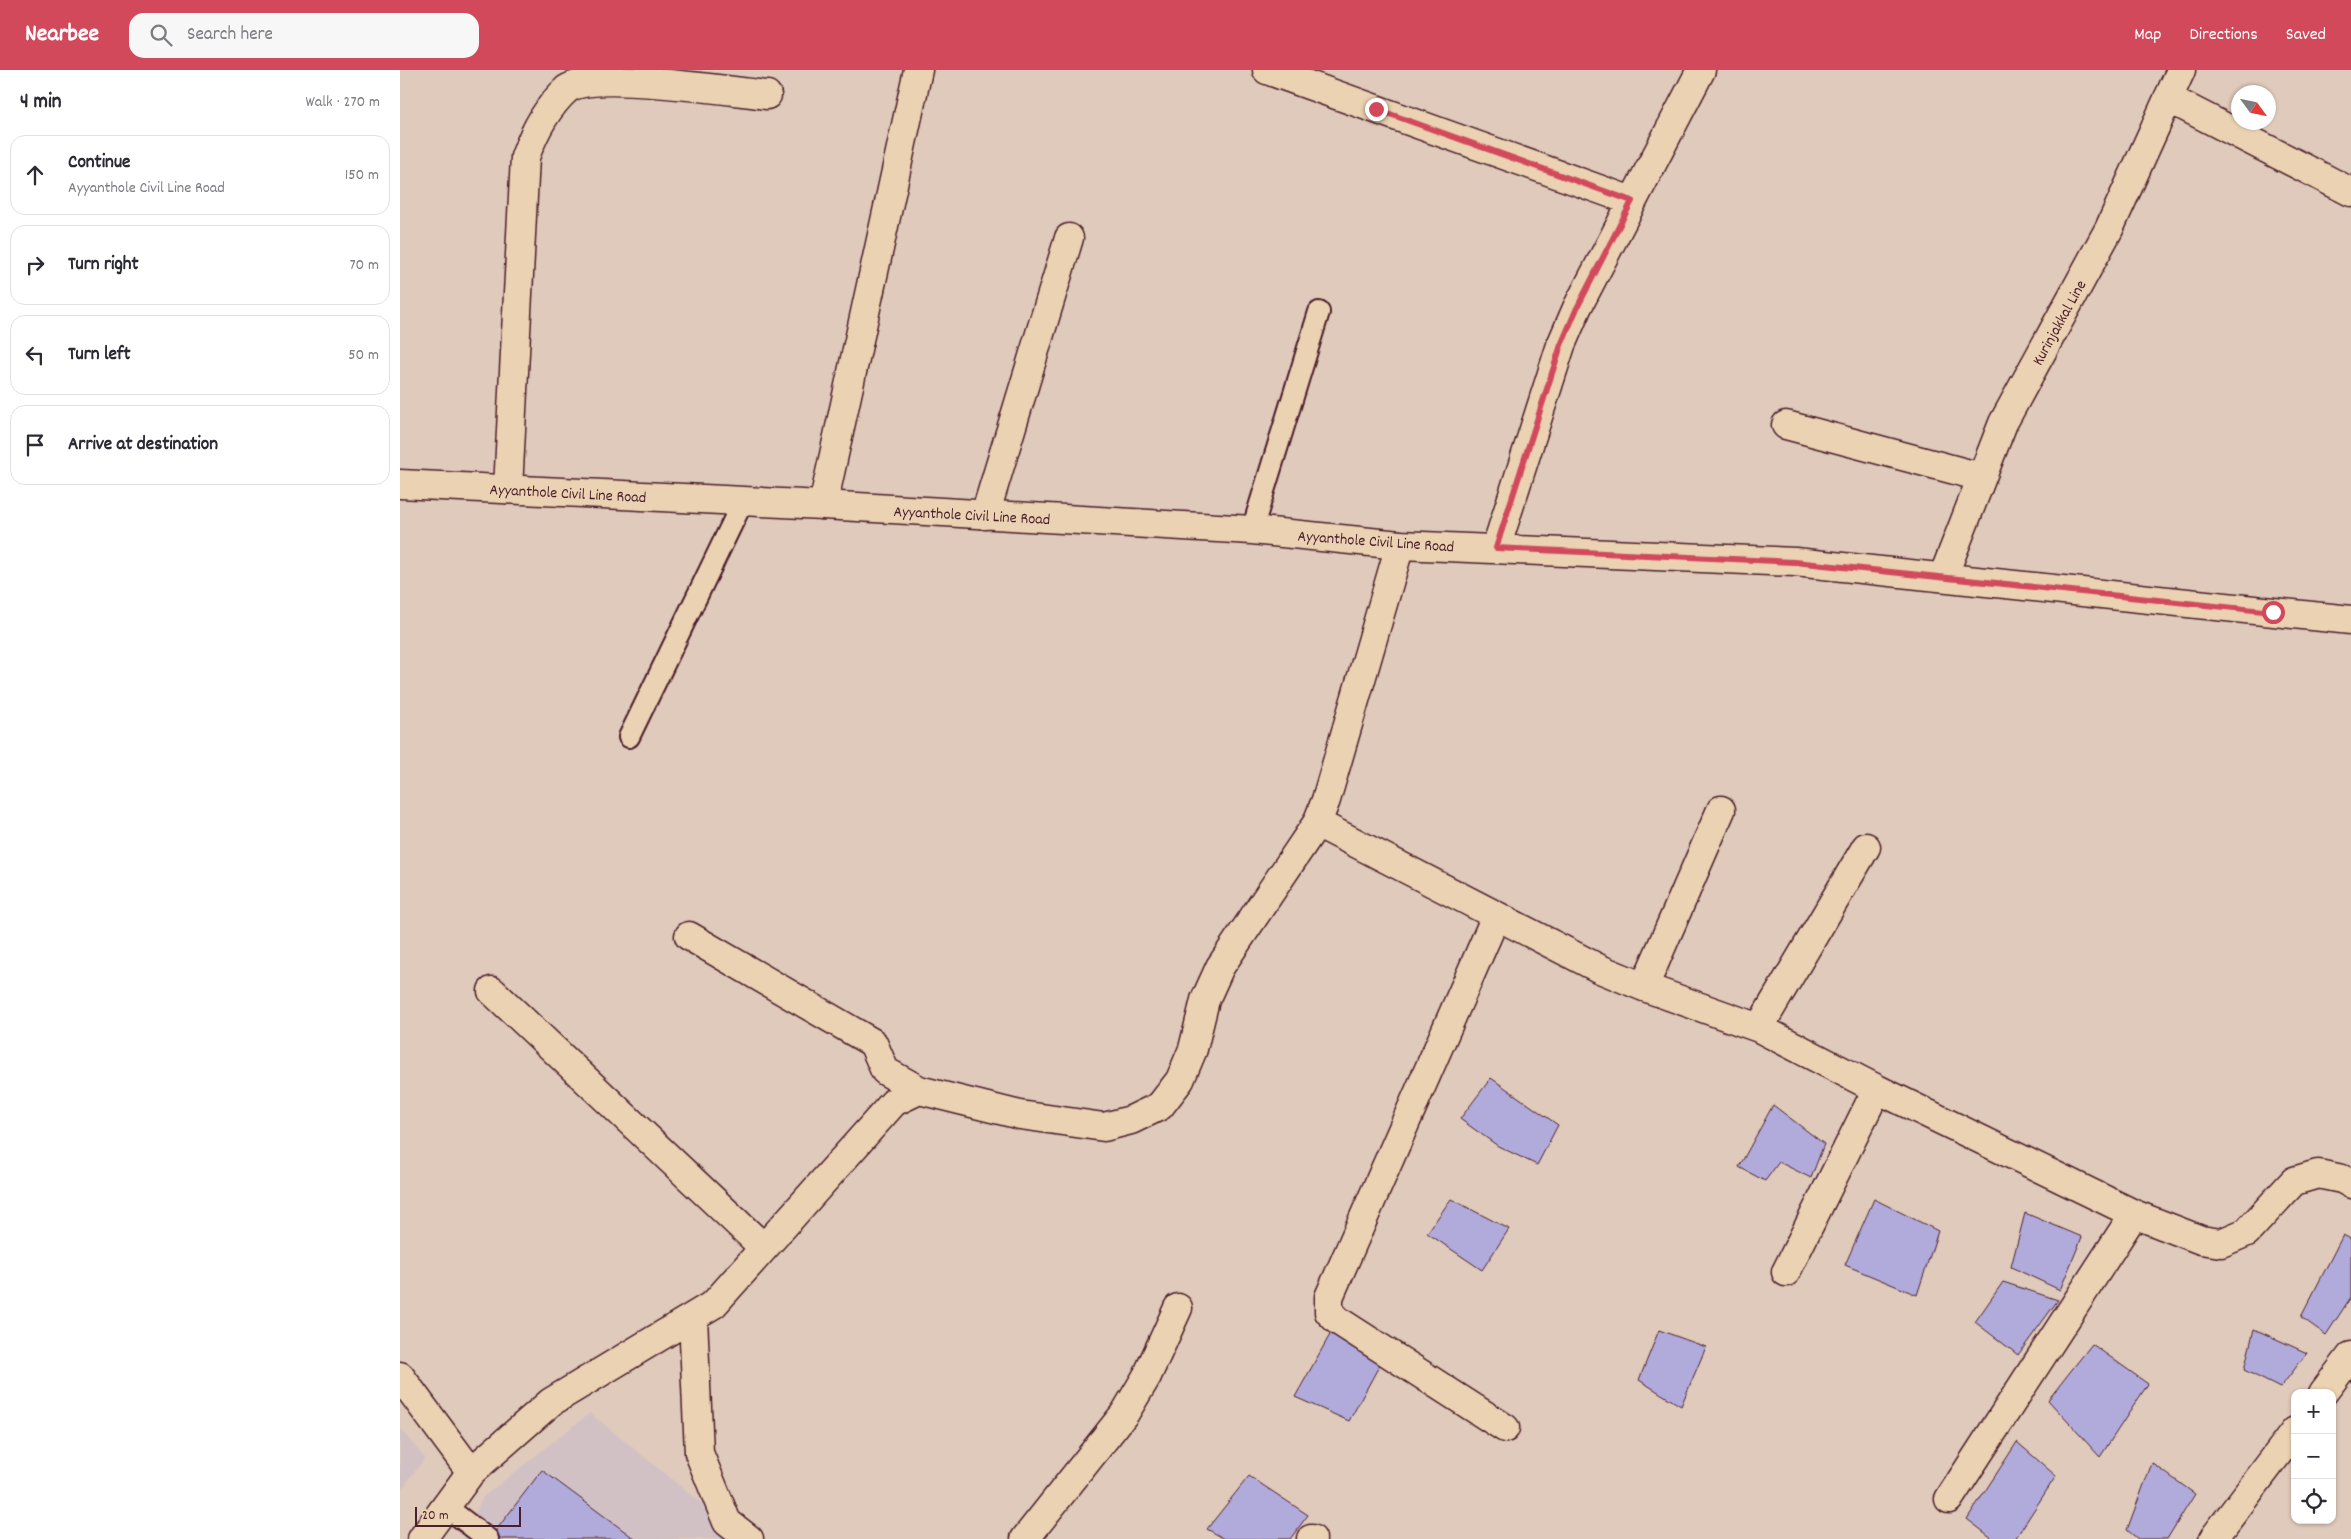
<!DOCTYPE html>
<html lang="en">
<head>
<meta charset="utf-8">
<style>
  :root { --surface:#fff; --page:#f7f7f7; --text:#2b2b33; --muted:#7c7c81; --line:#e1e1e2; --accent:#d1495b }
  body { margin:0; font-family:Dekko,sans-serif; background:var(--page); color:var(--text) }
  .controls { position:absolute; right:15px; bottom:15px; display:grid; overflow:hidden; border-radius:10px; box-shadow:0 1px 4px #0004 }
  .controls button { width:45px; height:45px; display:grid; place-items:center; padding:0; border:0; border-bottom:1px solid var(--line); background:var(--surface); color:var(--text); font:25px sans-serif }
  .compass { position:absolute; left:1831px; top:15px; width:45px; height:45px; border-radius:50%; background:var(--surface); box-shadow:0 1px 4px #0004; rotate:123deg }
  .scale { position:absolute; left:15px; bottom:12px; width:106px; box-sizing:border-box; padding-left:5px; border:2px solid #4a1f2b; border-top:0; font-size:14px; line-height:18px; white-space:nowrap; color:#4a1f2b; -webkit-text-stroke:4px #ebd2b3; paint-order:stroke }
  .stop { position:absolute; width:15px; height:15px; margin:-11px; border:4px solid #d1495b; border-radius:50%; background:#fff }
  .stop.end { background:#d1495b; border-color:#fff; box-shadow:0 1px 5px #0008 }
  .list { margin:0; padding:0; list-style:none }
  h2 { display:flex; justify-content:space-between; align-items:center; height:65px; margin:0; padding:0 20px; font-size:21px }
  h2 small { font-size:16px; font-weight:400; color:var(--muted) }
  .list li { display:grid; grid-template-columns:32px 1fr auto; gap:15px; align-items:center; box-sizing:border-box; height:80px; margin:0 10px 10px; padding:0 10px; border:1px solid var(--line); border-radius:15px }
  .list b { display:block; font-size:19px; white-space:nowrap }
  .list p { margin:0; font-size:16px; white-space:nowrap; color:var(--muted) }
  .list em { font-size:16px; font-style:normal; color:var(--muted) }
  .icon { flex:none; width:28px; height:28px; fill:none; stroke:currentColor; stroke-width:2; stroke-linecap:round; stroke-linejoin:round }
  .map { position:relative; flex:none; width:1951px; height:1469px; overflow:hidden }
  header { display:flex; align-items:center; gap:30px; box-sizing:border-box; height:70px; padding:0 25px; background:var(--accent); color:#fff }
  header strong { font-size:24px }
  nav { display:flex; gap:28px; margin-inline-start:auto; font-size:18px }
  .search { width:350px; height:45px; background:var(--page); display:flex; align-items:center; gap:12px; box-sizing:border-box; padding:0 18px; border-radius:15px; color:var(--muted); font-size:19px }
  main { display:flex }
  aside { flex:1; background:var(--surface) }
  .map>svg:first-child { display:block }
  .built { fill:#d1c1c5 }
  .building { fill:#b1abdc; stroke:#4a1f2b }
  .lines { fill:none; stroke-linecap:round; stroke-linejoin:round }
  .lane-casing { stroke:#4a1f2b; stroke-width:24 }
  .street-casing { stroke:#4a1f2b; stroke-width:31 }
  .secondary-casing { stroke:#4a1f2b; stroke-width:31 }
  .lane { stroke:#ebd2b3; stroke-width:20 }
  .street { stroke:#ebd2b3; stroke-width:28 }
  .secondary { stroke:#ebd2b3; stroke-width:28 }
  .route { stroke:#d1495b; stroke-width:6 }
  .labels { text-anchor:middle; stroke-width:5; stroke-linejoin:round; paint-order:stroke }
  .street-label { font-size:16px; fill:#4a1f2b; stroke:#ebd2b3 }
</style>
</head>
<body>
<header>
<strong>Nearbee</strong>
<div class="search"><svg class="icon" aria-label="search" viewBox="0 0 24 24"><circle cx="10" cy="10" r="6"/><path d="M15 15l6 6"/></svg>Search here</div>
<nav><a>Map</a><a>Directions</a><a>Saved</a></nav>
</header>
<main>
<aside>
<h2>4 min<small>Walk · 270 m</small></h2>
<ul class="list">
<li><svg class="icon" aria-label="ahead" viewBox="0 0 24 24"><path d="M12 20V5M6 11l6-6 6 6"/></svg><div><b>Continue</b><p>Ayyanthole Civil Line Road</p></div><em>150 m</em></li>
<li><svg class="icon" aria-label="right" viewBox="0 0 24 24"><path d="M7 20v-9h11M14 6l5 5-5 5"/></svg><div><b>Turn right</b></div><em>70 m</em></li>
<li><svg class="icon" aria-label="left" viewBox="0 0 24 24"><path d="M17 20v-9H6M10 6l-5 5 5 5"/></svg><div><b>Turn left</b></div><em>50 m</em></li>
<li><svg class="icon" aria-label="arrive" viewBox="0 0 24 24"><path d="M6 21V4h12l-3 4 3 4H6"/></svg><div><b>Arrive at destination</b></div></li>
</ul>
</aside>
<div class="map">
<svg width="1951" height="1469" viewBox="0 0 1951 1469">
  <rect width="100%" height="100%" fill="#dfcabb"/>
  <filter id="ink" filterUnits="userSpaceOnUse"><feTurbulence type="fractalNoise" baseFrequency=".02" numOctaves="2"/><feDisplacementMap in="SourceGraphic" scale="10" xChannelSelector="R" yChannelSelector="G"/><feConvolveMatrix kernelMatrix="1 2 1 2 8 2 1 2 1" color-interpolation-filters="sRGB"/></filter>
  <g filter="url(#ink)">
    <path class="built" d="M190 1343 345 1469H63L83 1427Z
      M0 1359 25 1388 0 1421Z"/>
    <path class="building" d="M1091 1008 1158 1055 1137 1095 1098 1076 1060 1049Z
      M1373 1035 1424 1074 1411 1108 1379 1092 1365 1111 1339 1097Z
      M1051 1129 1109 1159 1082 1200 1027 1163Z
      M1474 1129 1538 1161 1517 1225 1445 1195Z
      M1625 1143 1682 1167 1660 1220 1611 1197Z
      M1943 1165 1951 1169V1227L1926 1265 1901 1247Z
      M1603 1212 1658 1230 1618 1285 1575 1252Z
      M1854 1259 1907 1283 1880 1318 1844 1300Z
      M1259 1260 1306 1277 1281 1336 1239 1310Z
      M932 1261 984 1287 949 1351 895 1327Z
      M1692 1274 1748 1314 1700 1387 1648 1330Z
      M1617 1372 1656 1406 1615 1469H1593L1567 1449Z
      M1752 1393 1795 1424 1767 1469H1738L1727 1460Z
      M142 1400 235 1469H102L94 1463Z
      M849 1406 908 1445 890 1469H825L807 1459Z"/>
    <g class="lines">
      <defs>
        <path id="lane" d="M852 460 919 242
          M229 667 343 431
          M45 1436 88 1469"/>
        <path id="street" d="M867 0 1232 131
          M1768 28 1951 122
          M1386 355 1581 407
          M108 419 125 87C134 62 147 37 167 19 194 0 328 21 367 25
          M423 435 518 0
          M585 445 669 168
          M1096 478 1161 275 1177 238 1301 0
          M1543 507 1603 353 1709 159 1781 0
          M917 753 1200 899 1244 917 1359 958 1477 1019 1734 1144 1801 1170 1821 1173 1847 1162 1894 1111 1918 1104 1942 1109 1951 1114
          M1096 846 929 1227V1242L937 1250 1105 1358
          M289 866 473 973 485 1001 519 1020
          M1244 917 1321 740
          M92 921 364 1178
          M1359 958 1466 777
          M1386 1202 1477 1019
          M293 1247 299 1383 327 1452 349 1469
          M0 1306 71 1402
          M1923 1323 1951 1286
          M1549 1429 1734 1144
          M22 1469 71 1402 151 1332 314 1234 494 1032 519 1020 620 1045 704 1057 731 1050 760 1036 780 1010 793 979 805 930 820 897 917 753 926 730 1000 475
          M625 1469 725 1343 747 1306 778 1238
          M911 1469H912
          M1813 1469 1895 1361"/>
        <path id="secondary" d="M0 414 423 435 852 460 1000 475 1395 492 1951 550"/>
      </defs>
      <use href="#lane" class="lane-casing"/>
      <use href="#street" class="street-casing"/>
      <use href="#secondary" class="secondary-casing"/>
      <use href="#lane" class="lane"/>
      <use href="#street" class="street"/>
      <use href="#secondary" class="secondary"/>
    </g>
  </g>
  <g class="lines" filter="url(#ink)">
    <path class="route" d="M976 39 1232 131 1177 238 1161 275 1096 478 1395 492 1873 542"/>
  </g>
  <g class="labels">
    <g class="street-label">
      <text transform="translate(1658 252) rotate(-61)" y="6">Kurinjakkal Line</text>
      <text transform="translate(168 422) rotate(3)" y="6">Ayyanthole Civil Line Road</text>
      <text transform="translate(572 444) rotate(3)" y="6">Ayyanthole Civil Line Road</text>
      <text transform="translate(976 470) rotate(4)" y="6">Ayyanthole Civil Line Road</text>
    </g>
  </g>
</svg>
<div class="controls">
<button>+</button>
<button>−</button>
<button><svg class="icon" aria-label="locate" viewBox="0 0 24 24"><circle cx="12" cy="12" r="6"/><path d="M12 2v4M12 18v4M2 12h4M18 12h4"/></svg></button>
</div>
<svg class="compass" viewBox="-18 -18 36 36"><path d="M0-13l5 13h-10z" fill="#e53935"/><path d="M0 13l5-13h-10z" fill="#7c7c81"/></svg>
<div class="scale">20 m</div>
<div class="stop" style="left:1873px;top:542px"></div>
<div class="stop end" style="left:976px;top:39px"></div>
</div>
</main>
</body>
</html>
